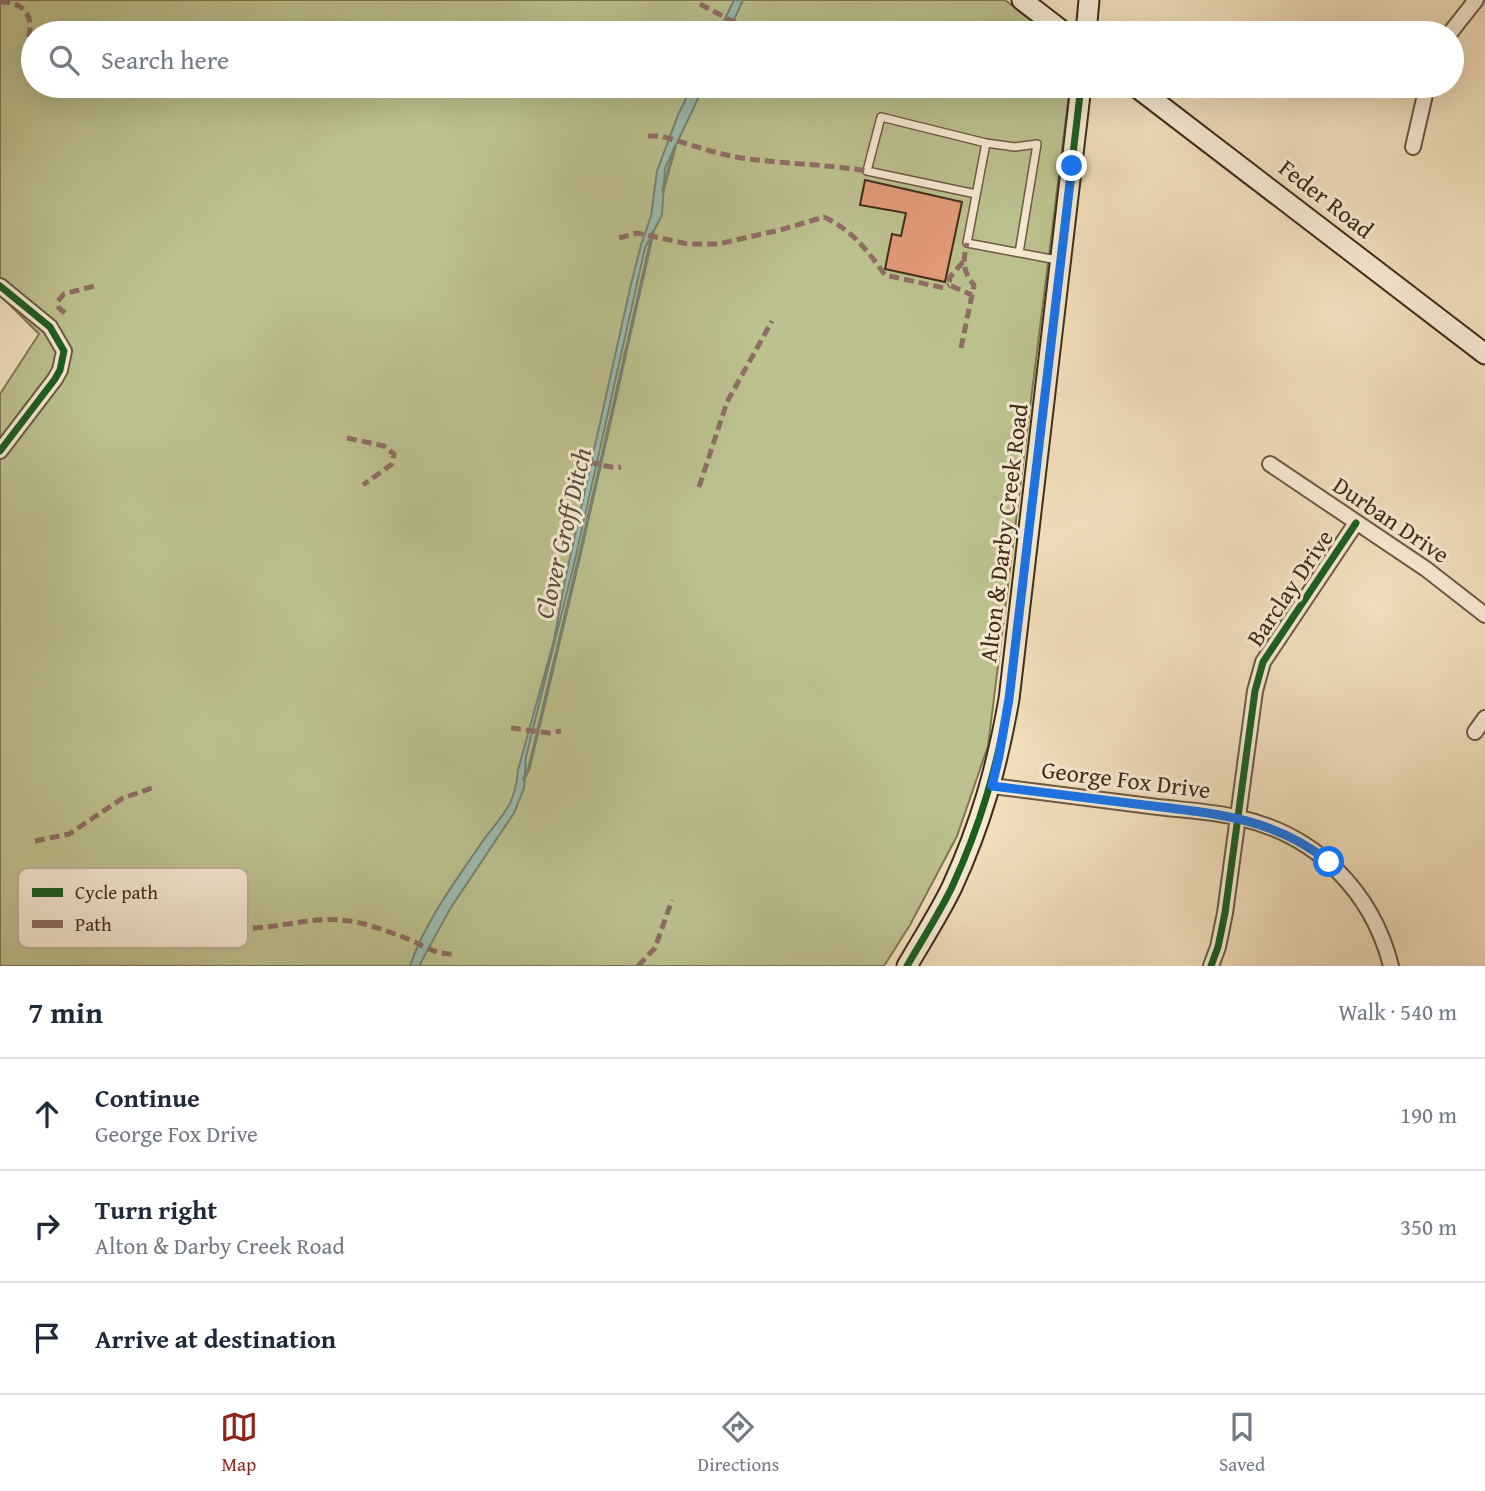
<!DOCTYPE html>
<html lang="en">
<head>
<meta charset="utf-8">
<style>
  :root { --surface:#fff; --page:#f2f2f3; --text:#1f2937; --muted:#747a83; --line:#e0e1e3; --accent:#8f2418 }
  body { margin:0; font-family:"Gentium Book Plus",serif; background:var(--page); color:var(--text) }
  .stop { position:absolute; width:21px; height:21px; margin:-16px; border:5px solid #1a73e8; border-radius:50%; background:#fff }
  .stop.end { background:#1a73e8; border-color:#fff; box-shadow:0 2px 7px #0008 }
  .list { margin:0; padding:0; list-style:none }
  h2 { display:flex; justify-content:space-between; align-items:center; height:91px; margin:0; padding:0 28px; font-size:30px }
  h2 small { font-size:23px; font-weight:400; color:var(--muted) }
  .list li { display:grid; grid-template-columns:46px 1fr auto; gap:21px; align-items:center; box-sizing:border-box; height:112px; padding:0 28px; border-top:2px solid var(--line) }
  .list b { display:block; font-size:26px; white-space:nowrap }
  .list p { margin:0; font-size:23px; white-space:nowrap; color:var(--muted) }
  .list em { font-size:23px; font-style:normal; color:var(--muted) }
  .icon { flex:none; width:38px; height:38px; fill:none; stroke:currentColor; stroke-width:2; stroke-linecap:round; stroke-linejoin:round }
  .map { position:relative; flex:none; width:1485px; height:966px; overflow:hidden }
  .search { position:absolute; background:var(--surface); box-shadow:0 7px 28px #0002; left:21px; right:21px; top:21px; height:77px; display:flex; align-items:center; gap:18px; box-sizing:border-box; padding:0 24px; border-radius:38px; color:var(--muted); font-size:26px }
  .sheet { height:427px; background:var(--surface) }
  nav { display:flex; justify-content:space-around; align-items:center; box-sizing:border-box; height:98px; border-top:2px solid var(--line); background:var(--surface); font-size:19px; color:var(--muted) }
  nav a { display:grid; justify-items:center; gap:4px }
  nav .on { color:var(--accent) }
  .map>svg:first-child { display:block }
  .green { fill:#bcc18e; stroke:#7e7754; stroke-width:2 }
  .water { fill:#9bbcb3; stroke:#778375; stroke-width:2 }
  .lines { fill:none; stroke-linecap:round; stroke-linejoin:round }
  .stream { stroke:#778375; stroke-width:3.5 }
  .building { fill:#e39a78; stroke:#402d19; stroke-width:2 }
  .lane-casing { stroke:#6c5a42; stroke-width:10 }
  .street-casing { stroke:#6c5a42; stroke-width:18 }
  .secondary-casing { stroke:#402d19; stroke-width:23 }
  .lane { stroke:#f6ead3; stroke-width:7 }
  .street { stroke:#f6ead3; stroke-width:14 }
  .secondary { stroke:#f6ead3; stroke-width:19 }
  .quiet { stroke:#8d6e63; stroke-width:5; stroke-dasharray:10 5; stroke-linecap:butt }
  .cycleway-casing { stroke:#f6ead3; stroke-width:11 }
  .cycleway { stroke:#1b5e20; stroke-width:7 }
  .route { stroke:#1a73e8; stroke-width:9 }
  .labels { text-anchor:middle; stroke-width:6; stroke-linejoin:round; paint-order:stroke }
  .street-label { font-size:24px; fill:#402d19; stroke:#f6ead3 }
  .water-label { font-size:26px; font-style:italic; fill:#575140; stroke:#f6ead3 }
  .key { fill:#f6ead3; stroke:#bfb19b; stroke-width:2 }
  .key-label { font-size:19px; fill:#402d19 }
</style>
</head>
<body>
<div class="map">
<svg width="1485" height="966" viewBox="0 0 1485 966">
  <rect width="100%" height="100%" fill="#f1dfbb"/>
  <filter id="stains"><feTurbulence type="fractalNoise" baseFrequency=".00286" numOctaves="4"/><feColorMatrix values="0 0 0 0 .2 0 0 0 0 .09 0 0 0 0 .02 0 0 0 .5 -.17"/></filter>
  <radialGradient id="worn" r=".72"><stop offset=".6" stop-color="#630" stop-opacity="0"/><stop offset="1" stop-color="#630" stop-opacity=".3"/></radialGradient>
  <path class="green" d="M0 0H1005L1048 33H33V86H1070L988 746 957 836 910 925 884 966H0V394L39 334 0 295Z"/>
  <path class="water" d="M734 0H743L728 33H718Z
    M692 86H704L665 168 662 215 645 248 575 560 526 757 524 788 514 813 450 909 419 966H410C424 923 455 882 480 845 500 816 515 809 518 770L554 640 565 580 631 284 641 245 651 216 657 171 678 115Z"/>
  <g class="lines">
    <path class="stream" d="M663 190 675 147
      M524 779 529 768 580 554 653 232"/>
  </g>
  <path class="building" d="M865 180 962 202 945 282 885 269 892 234 901 236 906 213 860 205Z"/>
  <g class="lines">
    <defs>
      <path id="lane" d="M976 194 867 171 881 117 986 143
        M1019 253 1037 144 1015 147 986 143 967 243 1057 260"/>
      <path id="street" d="M1450 33 1476 0
        M1413 147 1427 86
        M0 286 50 327 64 351 60 370 55 379 0 451
        M1270 464 1426 569 1485 615
        M1475 732 1485 718
        M992 786C1044 793 1097 799 1150 806 1180 810 1211 811 1240 818 1316 835 1372 891 1391 966
        M1211 966 1218 947 1225 913 1255 691 1263 662 1269 653 1356 523"/>
      <path id="secondary" d="M1022 0 1065 33
        M1086 33 1089 0
        M1135 86 1485 354
        M907 966C922 940 939 914 952 887 981 824 997 767 1009 699L1081 86"/>
    </defs>
    <use href="#lane" class="lane-casing"/>
    <use href="#street" class="street-casing"/>
    <use href="#secondary" class="secondary-casing"/>
    <use href="#lane" class="lane"/>
    <use href="#street" class="street"/>
    <use href="#secondary" class="secondary"/>
    <path class="quiet" d="M0 2C25 1 36 19 27 41
      M700 4 745 28 781 33
      M648 136H661C688 144 714 153 741 158 783 164 825 164 867 171
      M619 238 637 233 688 244H718L780 230 824 217C852 230 868 251 885 275L944 288 949 285
      M963 262 950 277 949 285 972 295
      M65 313 59 308 58 301 64 294 98 285
      M961 348 974 285C962 271 963 260 967 243
      M347 438 384 446 394 454 392 464 363 485
      M574 461C590 459 605 469 621 467
      M699 487 727 402 772 321
      M511 728 549 733 561 731
      M35 841 69 834 123 798 155 787
      M238 928C272 930 308 917 340 920 362 921 387 931 408 939 425 946 433 954 453 954
      M638 966 655 948 672 900"/>
    <defs>
      <path id="cycleway" d="M0 286 50 327 64 351 60 370 55 379 0 451
        M907 966C922 940 939 914 952 887 981 824 997 767 1009 699L1081 86
        M1211 966 1218 947 1225 913 1255 691 1263 662 1269 653 1356 523"/>
    </defs>
    <use href="#cycleway" class="cycleway-casing"/>
    <use href="#cycleway" class="cycleway"/>
  </g>
  <g class="lines">
    <path class="route" d="M1072 166 1009 699 999 756 992 786C1040 792 1088 798 1136 804 1207 813 1271 815 1329 862"/>
  </g>
  <g class="labels">
    <g class="street-label">
      <text transform="translate(1326 199) rotate(38)" y="8">Feder Road</text>
      <text transform="translate(1391 520) rotate(34)" y="8">Durban Drive</text>
      <text transform="translate(1004 533) rotate(-83)" y="8">Alton &amp; Darby Creek Road</text>
      <text transform="translate(1290 588) rotate(-56)" y="8">Barclay Drive</text>
      <text transform="translate(1126 780) rotate(7)" y="8">George Fox Drive</text>
    </g>
    <g class="water-label">
      <text transform="translate(563 533) rotate(-77)" y="9">Clover Groff Ditch</text>
    </g>
  </g>
  <rect x="18" y="868" width="230" height="80" rx="10" class="key"/>
  <rect x="32" y="888" width="31" height="9" fill="#1b5e20"/>
  <rect x="32" y="920" width="31" height="8" fill="#8d6e63"/>
  <g class="key-label">
    <text x="75" y="899">Cycle path</text>
    <text x="75" y="931">Path</text>
  </g>
  <rect width="100%" height="100%" filter="url(#stains)"/>
  <rect width="100%" height="100%" fill="url(#worn)"/>
</svg>
<div class="stop" style="left:1329px;top:862px"></div>
<div class="stop end" style="left:1072px;top:166px"></div>
<div class="search"><svg class="icon" aria-label="search" viewBox="0 0 24 24"><circle cx="10" cy="10" r="6"/><path d="M15 15l6 6"/></svg>Search here</div>
</div>
<section class="sheet">
<h2>7 min<small>Walk · 540 m</small></h2>
<ul class="list">
<li><svg class="icon" aria-label="ahead" viewBox="0 0 24 24"><path d="M12 20V5M6 11l6-6 6 6"/></svg><div><b>Continue</b><p>George Fox Drive</p></div><em>190 m</em></li>
<li><svg class="icon" aria-label="right" viewBox="0 0 24 24"><path d="M7 20v-9h11M14 6l5 5-5 5"/></svg><div><b>Turn right</b><p>Alton &amp; Darby Creek Road</p></div><em>350 m</em></li>
<li><svg class="icon" aria-label="arrive" viewBox="0 0 24 24"><path d="M6 21V4h12l-3 4 3 4H6"/></svg><div><b>Arrive at destination</b></div></li>
</ul>
</section>
<nav>
<a class="on"><svg class="icon" aria-label="map" viewBox="0 0 24 24"><path d="M3 6l6-2 6 2 6-2v14l-6 2-6-2-6 2zM9 4v14M15 6v14"/></svg>Map</a>
<a><svg class="icon" aria-label="directions" viewBox="0 0 24 24"><path d="M12 3l9 9-9 9-9-9zM9 14v-3h6M13 9l2 2-2 2"/></svg>Directions</a>
<a><svg class="icon" aria-label="saved" viewBox="0 0 24 24"><path d="M7 4h10v16l-5-4-5 4z"/></svg>Saved</a>
</nav>
</body>
</html>
